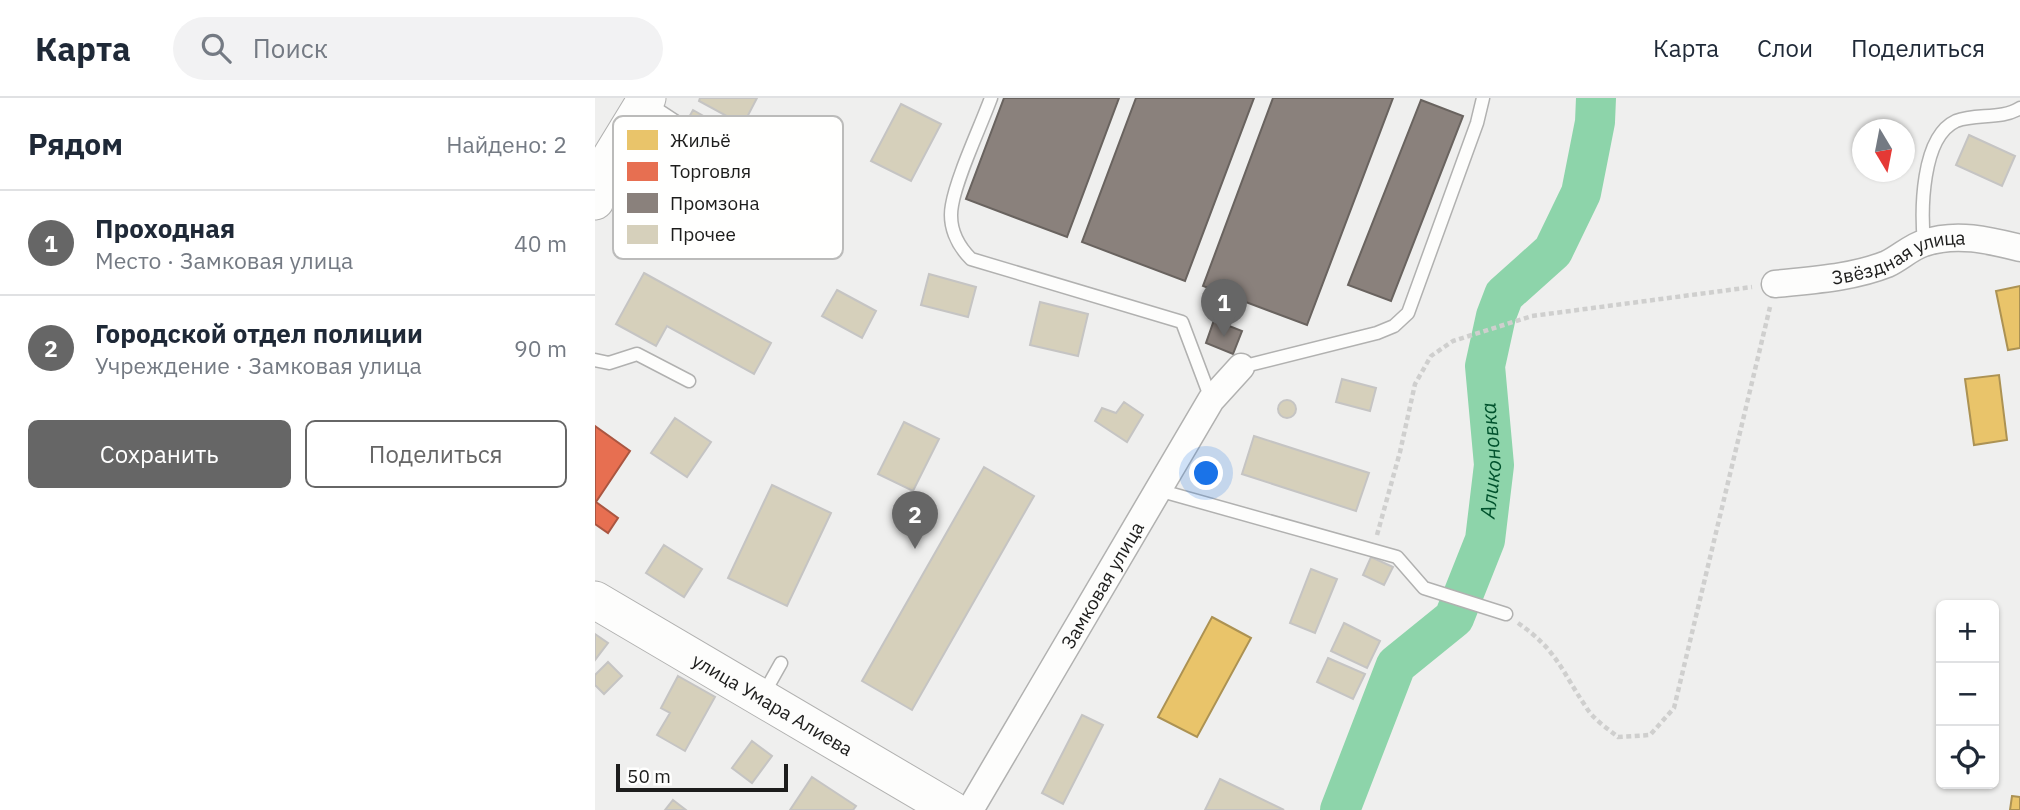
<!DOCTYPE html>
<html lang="ru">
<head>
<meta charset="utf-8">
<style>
  :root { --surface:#fff; --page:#f2f2f3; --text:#1f2937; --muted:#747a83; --line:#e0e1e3; --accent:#666 }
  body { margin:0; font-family:"IBM Plex Sans",sans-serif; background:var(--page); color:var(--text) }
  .controls { position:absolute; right:21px; bottom:21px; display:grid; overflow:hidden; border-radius:10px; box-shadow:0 2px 5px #0004 }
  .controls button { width:63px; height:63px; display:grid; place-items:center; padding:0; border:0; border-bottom:2px solid var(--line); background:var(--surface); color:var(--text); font:35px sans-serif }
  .compass { position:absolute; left:1257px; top:21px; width:63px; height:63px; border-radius:50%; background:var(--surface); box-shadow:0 2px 5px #0004; rotate:170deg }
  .scale { position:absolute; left:21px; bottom:18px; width:172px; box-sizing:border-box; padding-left:7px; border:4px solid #1d1d1c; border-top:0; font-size:19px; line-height:24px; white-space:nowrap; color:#1d1d1c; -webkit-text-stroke:5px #fffffe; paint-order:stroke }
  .you { position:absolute; left:612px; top:376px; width:24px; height:24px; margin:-18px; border:5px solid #fff; border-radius:50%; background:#1a73e8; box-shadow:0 0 0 10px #1a73e833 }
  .badge { display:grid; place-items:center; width:46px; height:46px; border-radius:50%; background:var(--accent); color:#fff; font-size:23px; font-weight:700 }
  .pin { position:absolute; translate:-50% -58px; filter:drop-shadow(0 2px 4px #0008) }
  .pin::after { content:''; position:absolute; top:37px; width:24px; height:21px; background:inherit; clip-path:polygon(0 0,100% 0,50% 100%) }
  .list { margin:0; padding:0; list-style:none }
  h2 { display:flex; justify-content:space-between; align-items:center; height:91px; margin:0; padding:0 28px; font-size:30px }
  h2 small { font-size:23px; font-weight:400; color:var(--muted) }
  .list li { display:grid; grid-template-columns:46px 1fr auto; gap:21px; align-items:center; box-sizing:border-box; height:105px; padding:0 28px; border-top:2px solid var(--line) }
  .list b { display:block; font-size:26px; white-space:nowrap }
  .list p { margin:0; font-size:23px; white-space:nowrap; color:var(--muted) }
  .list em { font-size:23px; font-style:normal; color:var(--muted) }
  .actions { display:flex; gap:14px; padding:21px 28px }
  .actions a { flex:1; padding:16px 0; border:2px solid var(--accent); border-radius:10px; text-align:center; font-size:24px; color:var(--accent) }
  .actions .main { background:var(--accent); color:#fff }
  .icon { flex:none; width:38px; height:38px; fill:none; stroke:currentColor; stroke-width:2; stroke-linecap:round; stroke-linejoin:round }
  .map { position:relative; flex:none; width:1425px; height:712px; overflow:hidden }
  header { display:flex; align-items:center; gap:42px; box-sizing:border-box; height:98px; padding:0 35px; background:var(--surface); border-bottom:2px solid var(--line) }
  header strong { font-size:33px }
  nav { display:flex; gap:38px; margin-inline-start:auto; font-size:24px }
  .search { width:490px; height:63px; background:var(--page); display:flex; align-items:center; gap:18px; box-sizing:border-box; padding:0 24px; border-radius:38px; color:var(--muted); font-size:26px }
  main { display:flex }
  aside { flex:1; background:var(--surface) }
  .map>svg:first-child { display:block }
  .homes { fill:#e9c46a; stroke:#ac9253; stroke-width:2 }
  .shops { fill:#e76f51; stroke:#aa5641; stroke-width:2 }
  .industry { fill:#8a817c; stroke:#69635f; stroke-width:2 }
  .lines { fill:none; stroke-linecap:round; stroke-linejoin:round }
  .river { stroke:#8dd4aa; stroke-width:40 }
  .building { fill:#d6d0bb; stroke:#c5c4c3; stroke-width:2 }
  .lane-casing { stroke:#b1b1b0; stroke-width:15 }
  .street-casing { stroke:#b1b1b0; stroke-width:29 }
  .secondary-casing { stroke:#b1b1b0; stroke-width:39 }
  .path { stroke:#cfcfce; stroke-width:4.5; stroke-dasharray:5 3.5; stroke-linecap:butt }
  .lane { stroke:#fdfdfc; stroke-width:12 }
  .street { stroke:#fdfdfc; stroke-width:26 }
  .secondary { stroke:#fdfdfc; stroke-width:37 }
  .labels { text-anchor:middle; stroke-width:7; stroke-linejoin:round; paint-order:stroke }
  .street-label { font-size:19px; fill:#1d1d1c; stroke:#fffffe }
  .water-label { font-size:21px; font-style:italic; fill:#00522d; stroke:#fffffe }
  .key { fill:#fffffe; stroke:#bbbbba; stroke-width:2 }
  .key-label { font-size:19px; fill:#1d1d1c }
</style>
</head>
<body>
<header>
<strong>Карта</strong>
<div class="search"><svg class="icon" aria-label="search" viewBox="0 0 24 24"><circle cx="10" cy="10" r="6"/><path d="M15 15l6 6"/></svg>Поиск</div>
<nav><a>Карта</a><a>Слои</a><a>Поделиться</a></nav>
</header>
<main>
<aside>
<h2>Рядом<small>Найдено: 2</small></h2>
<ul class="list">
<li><span class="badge">1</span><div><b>Проходная</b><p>Место · Замковая улица</p></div><em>40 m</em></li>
<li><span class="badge">2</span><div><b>Городской отдел полиции</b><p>Учреждение · Замковая улица</p></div><em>90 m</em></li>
</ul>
<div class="actions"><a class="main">Сохранить</a><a>Поделиться</a></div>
</aside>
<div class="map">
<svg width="1425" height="712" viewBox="0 0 1425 712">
  <rect width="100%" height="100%" fill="#efefee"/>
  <path class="homes" d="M1425 188V250L1413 252 1401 193Z
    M1404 277 1412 342 1379 347 1370 281Z
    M617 519 656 540 602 639 563 619Z
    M1417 698 1425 699V712H1415Z"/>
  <path class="shops" d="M0 328 35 353 1 404 23 420 13 435 0 426Z"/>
  <path class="industry" d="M409 0H524L472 139 371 101Z
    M541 0H659L590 183 487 144Z
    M678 0H798L712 227 608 188Z
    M826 2 868 18 796 203 753 187Z
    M619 222 647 233 638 256 611 245Z"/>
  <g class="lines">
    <path class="river" id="s1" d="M745 712 801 567 859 520 890 442 899 367 890 268 901 218 909 197 958 153 986 95 1000 24 1001 0"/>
  </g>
  <path class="building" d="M105 0H162L148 27 104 3Z
    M306 6 346 26 316 83 276 63Z
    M98 12 133 32 124 48 114 43 106 58 80 44Z
    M1374 37 1420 58 1407 88 1361 67Z
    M49 175 176 245 159 276 72 228 61 248 21 226Z
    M334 176 381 189 373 219 326 207Z
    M242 192 281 213 267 240 227 218Z
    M445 204 493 216 483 258 435 247Z
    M747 281 781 290 775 313 741 304Z
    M683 311a9 9 0 1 1 18 0a9 9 0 1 1-18 0Z
    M529 304 548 317 532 344 500 323 507 310 521 315Z
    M80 320 116 344 92 379 56 355Z
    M309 324 344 341 318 393 283 376Z
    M659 338 774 375 761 413 647 376Z
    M389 369 439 398 317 612 267 583Z
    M177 387 236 415 192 508 133 480Z
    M69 447 107 471 89 499 51 475Z
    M776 459 798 469 789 487 768 477Z
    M716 471 742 481 720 535 695 525Z
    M749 525 785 543 772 570 736 553Z
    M0 536 13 545 0 562Z
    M733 560 770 576 758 601 722 584Z
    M13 564 27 578 9 596 0 587V577Z
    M83 578 120 599 90 653 62 637 75 615 66 610Z
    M487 617 508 627 468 706 447 695Z
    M157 643 177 658 157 685 137 670Z
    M217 679 261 708 258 712H195Z
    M625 681 689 712H610Z
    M78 702 91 712H70Z"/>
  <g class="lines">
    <defs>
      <path id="lane" d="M396 0C385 30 362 78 357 107 353 128 362 147 376 161L587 224 616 301
        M51 4 80 23
        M1329 145C1326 113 1326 39 1361 23 1381 15 1406 22 1425 10
        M0 262 14 265 42 256 94 283
        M646 269 782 235 799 228 813 215 882 25 888 0
        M563 392 802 459 829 490 911 516
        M168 597 186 565"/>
      <g id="street">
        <path id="s2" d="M1180 186C1217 182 1257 180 1292 166 1305 160 1316 149 1329 145 1361 134 1394 142 1425 150"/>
        <path id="s3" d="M375 712 616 302 646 269"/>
      </g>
      <g id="secondary">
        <path d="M0 103 13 64 52 0"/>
        <path id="s4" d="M0 502 357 712"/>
      </g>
    </defs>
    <use href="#lane" class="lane-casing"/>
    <use href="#street" class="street-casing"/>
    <use href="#secondary" class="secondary-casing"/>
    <path class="path" d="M782 437 805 354 820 286 836 258 858 243 937 218 1157 189
      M923 525C962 552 966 572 991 609 998 621 1012 630 1023 639L1055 637 1079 610 1175 209"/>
    <use href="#lane" class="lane"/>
    <use href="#street" class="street"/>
    <use href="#secondary" class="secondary"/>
  </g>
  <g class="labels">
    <g class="street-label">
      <text dy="7" stroke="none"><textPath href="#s2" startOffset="128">Звёздная улица</textPath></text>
      <text dy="7" stroke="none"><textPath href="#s3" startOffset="261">Замковая улица</textPath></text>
      <text dy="7" stroke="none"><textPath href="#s4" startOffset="206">улица Умара Алиева</textPath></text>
    </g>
    <g class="water-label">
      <text dy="7" stroke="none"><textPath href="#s1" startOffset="394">Аликоновка</textPath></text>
    </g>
  </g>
  <rect x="18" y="18" width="230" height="143" rx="10" class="key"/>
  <rect x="32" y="32" width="31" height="20" fill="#e9c46a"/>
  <rect x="32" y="64" width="31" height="19" fill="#e76f51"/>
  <rect x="32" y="95" width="31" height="20" fill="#8a817c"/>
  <rect x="32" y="127" width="31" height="19" fill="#d6d0bb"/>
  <g class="key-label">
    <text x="75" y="49">Жильё</text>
    <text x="75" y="80">Торговля</text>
    <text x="75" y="112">Промзона</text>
    <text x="75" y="143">Прочее</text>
  </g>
</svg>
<div class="controls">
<button>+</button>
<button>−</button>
<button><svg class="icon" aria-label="locate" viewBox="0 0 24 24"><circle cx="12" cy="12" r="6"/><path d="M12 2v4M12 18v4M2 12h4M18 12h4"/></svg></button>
</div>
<svg class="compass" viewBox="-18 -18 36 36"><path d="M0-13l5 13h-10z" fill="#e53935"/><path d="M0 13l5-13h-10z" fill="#747a83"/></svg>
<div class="scale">50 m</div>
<div class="you"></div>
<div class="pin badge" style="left:629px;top:239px">1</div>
<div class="pin badge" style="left:320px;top:451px">2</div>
</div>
</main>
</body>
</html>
